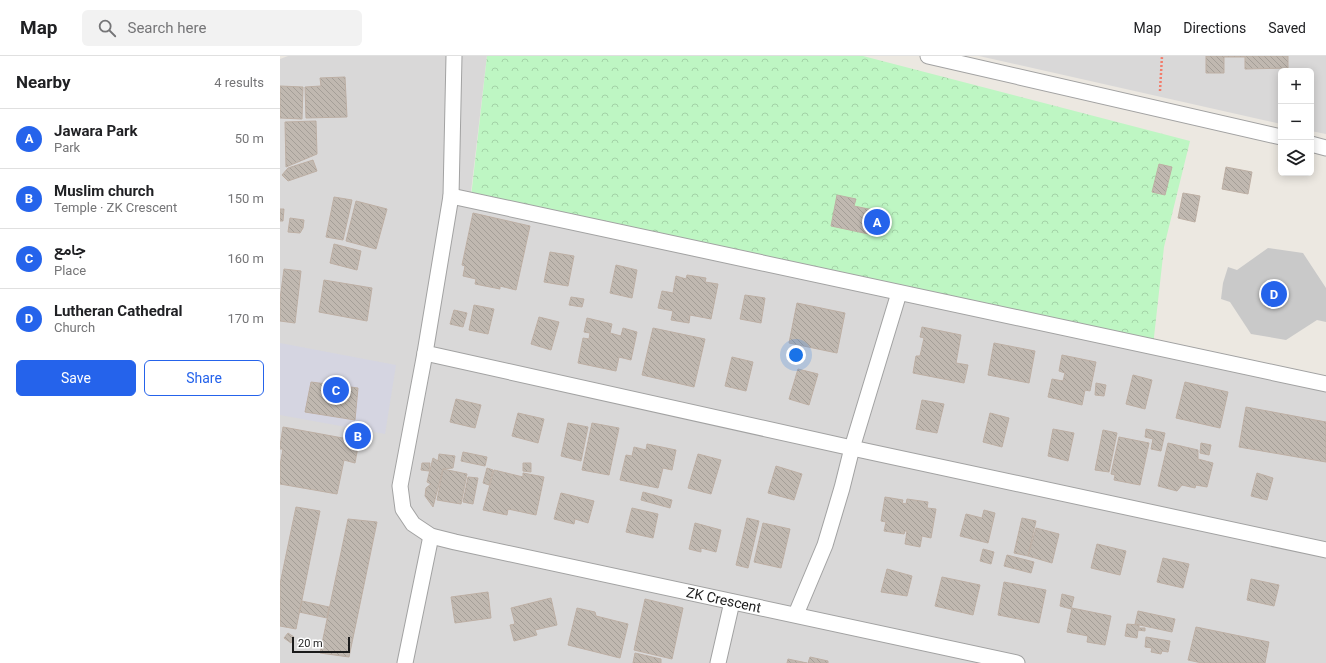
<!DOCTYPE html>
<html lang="en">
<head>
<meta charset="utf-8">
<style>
  :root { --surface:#fff; --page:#f2f2f2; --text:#202124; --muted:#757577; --line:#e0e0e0; --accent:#2563eb }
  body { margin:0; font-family:Roboto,Vazirmatn,sans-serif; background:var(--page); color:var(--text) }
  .controls { position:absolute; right:12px; top:12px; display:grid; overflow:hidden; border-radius:6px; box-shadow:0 2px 10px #0003 }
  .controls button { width:36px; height:36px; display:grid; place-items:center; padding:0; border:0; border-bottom:1px solid var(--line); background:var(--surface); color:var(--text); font:20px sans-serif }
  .scale { position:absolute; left:12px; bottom:10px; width:58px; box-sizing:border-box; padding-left:4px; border:2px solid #1b1b1b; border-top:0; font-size:11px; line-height:14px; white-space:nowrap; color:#1b1b1b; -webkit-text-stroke:3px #fff; paint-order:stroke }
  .you { position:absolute; left:516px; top:299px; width:14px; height:14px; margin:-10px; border:3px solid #fff; border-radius:50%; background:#1a73e8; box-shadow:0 0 0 6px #1a73e833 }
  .badge { display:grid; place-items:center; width:26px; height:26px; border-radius:50%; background:var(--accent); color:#fff; font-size:13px; font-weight:700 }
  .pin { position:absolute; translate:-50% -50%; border:2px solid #fff; box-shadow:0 1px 4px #0006 }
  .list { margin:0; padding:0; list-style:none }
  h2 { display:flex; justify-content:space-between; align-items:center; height:52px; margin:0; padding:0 16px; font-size:17px }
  h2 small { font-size:13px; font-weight:400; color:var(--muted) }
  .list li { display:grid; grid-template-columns:26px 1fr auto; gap:12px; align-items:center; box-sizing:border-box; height:60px; padding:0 16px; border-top:1px solid var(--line) }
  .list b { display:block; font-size:15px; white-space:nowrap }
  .list p { margin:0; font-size:13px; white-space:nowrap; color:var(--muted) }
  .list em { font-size:13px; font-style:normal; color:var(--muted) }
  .actions { display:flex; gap:8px; padding:12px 16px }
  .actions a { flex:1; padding:9px 0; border:1px solid var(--accent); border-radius:6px; text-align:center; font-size:14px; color:var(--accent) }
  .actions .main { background:var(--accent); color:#fff }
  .icon { flex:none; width:22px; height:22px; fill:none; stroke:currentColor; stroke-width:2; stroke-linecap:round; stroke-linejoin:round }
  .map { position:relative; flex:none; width:1046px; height:607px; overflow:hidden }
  header { display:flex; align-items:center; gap:24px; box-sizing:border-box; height:56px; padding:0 20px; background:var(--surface); border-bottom:1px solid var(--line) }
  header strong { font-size:19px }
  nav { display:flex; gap:22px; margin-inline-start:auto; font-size:14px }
  .search { width:280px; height:36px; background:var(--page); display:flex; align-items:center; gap:10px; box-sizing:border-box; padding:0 14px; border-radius:6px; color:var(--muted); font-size:15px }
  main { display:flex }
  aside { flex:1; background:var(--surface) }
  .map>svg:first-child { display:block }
  .residential { fill:#d9d8d8 }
  .religious { fill:#c9c9c9 }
  .park { fill:url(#park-crowns) }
  .plaza { fill:#d5d5e1 }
  .building { fill:url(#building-back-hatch); stroke:#bdafa4 }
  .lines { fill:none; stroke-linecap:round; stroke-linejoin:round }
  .minor-casing { stroke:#a2a2a2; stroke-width:17 }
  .path { stroke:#f27c6b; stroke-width:2.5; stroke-dasharray:2 2; stroke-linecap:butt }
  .minor { stroke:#fff; stroke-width:15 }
  .labels { text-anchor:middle; stroke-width:4; stroke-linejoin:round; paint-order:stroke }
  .street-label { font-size:14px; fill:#1b1b1b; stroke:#fff }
</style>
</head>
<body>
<header>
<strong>Map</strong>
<div class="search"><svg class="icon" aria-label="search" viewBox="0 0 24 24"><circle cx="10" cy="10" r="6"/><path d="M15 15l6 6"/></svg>Search here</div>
<nav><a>Map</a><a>Directions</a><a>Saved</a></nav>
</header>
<main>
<aside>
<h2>Nearby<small>4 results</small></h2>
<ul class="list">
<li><span class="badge">A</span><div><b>Jawara Park</b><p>Park</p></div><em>50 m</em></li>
<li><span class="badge">B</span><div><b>Muslim church</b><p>Temple · ZK Crescent</p></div><em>150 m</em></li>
<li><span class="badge">C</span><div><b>جامع</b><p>Place</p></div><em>160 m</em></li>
<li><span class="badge">D</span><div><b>Lutheran Cathedral</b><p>Church</p></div><em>170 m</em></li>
</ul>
<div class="actions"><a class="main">Save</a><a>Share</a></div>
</aside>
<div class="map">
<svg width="1046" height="607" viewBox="0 0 1046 607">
  <defs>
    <pattern id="park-crowns" width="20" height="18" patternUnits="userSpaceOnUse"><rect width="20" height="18" fill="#bef6c3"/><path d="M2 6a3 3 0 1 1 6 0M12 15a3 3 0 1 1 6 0" fill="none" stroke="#a3d2a7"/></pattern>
    <pattern id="building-back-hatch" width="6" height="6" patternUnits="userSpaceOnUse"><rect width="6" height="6" fill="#c0b8b0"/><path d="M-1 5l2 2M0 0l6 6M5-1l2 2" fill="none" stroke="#a49e97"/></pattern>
  </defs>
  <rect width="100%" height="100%" fill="#ece8e1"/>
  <path class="residential" d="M8 0H207L190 144 1046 326V607H0V3Z
    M699 0H1046V78L1031 75V15H1001V68Z"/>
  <path class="religious" d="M988 192 1023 197 1046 232V266L1037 264 1006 284 971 278 950 246 941 243 943 227 948 211 957 214Z"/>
  <path class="park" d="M207 0H583L910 85 884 191 873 290 191 141Z"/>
  <path class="plaza" d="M0 287 116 309 105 378 0 359Z"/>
  <path class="building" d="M926 0H1008V12L965 13V1H944V17H926Z
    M65 21 67 61 26 62 25 31 41 30 40 22Z
    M0 30 23 31 22 63 0 62Z
    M36 65 37 98 6 111 5 66Z
    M33 104 37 115 8 125 2 119 8 112Z
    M879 108 892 111 885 139 872 136Z
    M946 111 972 116 968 138 942 133Z
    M903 137 920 140 915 166 898 162Z
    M557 139 576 143 574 150 603 156 598 180 551 170Z
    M54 141 72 144 63 184 46 181Z
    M76 145 107 153 96 193 66 185Z
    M0 153H4L3 165H0Z
    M193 157 250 170 236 234 220 230V233L195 228 196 223 183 220 185 210 182 209Z
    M10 162 24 164 23 172 20 177 8 176Z
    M54 188 81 195 77 214 50 207Z
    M270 196 294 200 288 230 264 226Z
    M336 209 357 214 352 242 330 237Z
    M4 213 21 215 15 267 0 265V243Z
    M407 219 426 222 425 226 438 228 431 263 410 259 409 267 391 264 393 255 378 252 382 235 393 237 396 220 406 223Z
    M44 224 92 232 87 265 39 256Z
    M465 239 485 242 481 267 460 263Z
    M291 241 304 243 302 251 289 249Z
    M517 247 565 257 557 297 509 287Z
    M194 249 214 253 208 278 189 274Z
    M174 254 187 257 183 271 170 268Z
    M259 261 279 266 271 294 251 288Z
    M307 262 332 268 330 277 341 280 343 272 357 276 351 304 339 301 336 315 298 307 303 282 309 283 310 277 304 276Z
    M642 271 681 279 676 307 688 309 684 327 633 317 636 300H640L644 282 640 281Z
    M373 272 425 283 414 331 362 319Z
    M714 287 755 295 749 327 708 319Z
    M782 299 816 306 810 335 805 334 802 349 768 341 772 323 783 325 785 317 779 315Z
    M452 301 473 306 466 335 445 330Z
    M518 313 538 318 529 349 509 343Z
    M853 319 872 324 865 353 846 348Z
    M31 326 78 332 75 364 25 356Z
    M905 326 948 336 940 372 896 362Z
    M816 327 826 329 824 340 815 339Z
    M176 343 201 349 195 372 170 366Z
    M642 344 664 348 657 377 636 373Z
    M966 351 1046 366V406L959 391Z
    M238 357 264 363 258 387 232 380Z
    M710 357 729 362 722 391 703 386Z
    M288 367 308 371 301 405 281 400Z
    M312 367 339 372 329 419 302 414Z
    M3 371 79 385 75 407 64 404 57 438 0 428V409L3 393H0V390Z
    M773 373 794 377 788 405 768 400Z
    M866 373 885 377 881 395 871 393 873 383 865 381Z
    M823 374 837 377 829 416 815 414Z
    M839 381 869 387 860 429 834 424 835 419 831 418Z
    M888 387 918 394V403L933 407 927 431 916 429 915 432 902 429 897 435 878 430Z
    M921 387 931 389 929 399 920 397Z
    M367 388 396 394 392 414 383 412 378 432 340 424 346 399 352 400 354 391 366 394Z
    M183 396 207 401 205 410 181 405Z
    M159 398 175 400 173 412 163 413 153 451 145 440 146 432 151 428 147 426 153 402 158 405Z
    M418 398 441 404 431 438 408 432Z
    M142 407H150L149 415 141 414Z
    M243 407H251V416L243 415Z
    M496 410 522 418 514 444 488 437Z
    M207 412 213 414 209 429 203 427Z
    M163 413 187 418 181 448 157 444Z
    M214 414 243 421V417L264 421 256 459 228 453 227 459 203 454Z
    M977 417 993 422 987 444 971 440Z
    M188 421 198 422 193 448 183 446Z
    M363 436 392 444 390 452 361 444Z
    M281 437 314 445 308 467 295 463 294 468 274 463Z
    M605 441 623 444 622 447 626 448 627 443 648 446 647 452 656 453 651 482 642 480 640 491 625 488 627 475H625L624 478 604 475 606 466 601 465Z
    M16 451 40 455 16 573 0 570V528Z
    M352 452 378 458 373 482 346 476Z
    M704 454 715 457 708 487 680 480 686 458 702 462Z
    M467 462 479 465 468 512 456 509Z
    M742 462 756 465 748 500 734 497Z
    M68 463 97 466 69 601 40 597Z
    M415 467 441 474 436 496 421 492V496L409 493Z
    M483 467 510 473 501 512 474 506Z
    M756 472 779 478 772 507 748 500Z
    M817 488 846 495 840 519 811 512Z
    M703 493 714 496 711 508 700 505Z
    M727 499 754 506 751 517 724 510Z
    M883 502 909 508 903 532 877 526Z
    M607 513 632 520 627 540 601 536Z
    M662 521 700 529 693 559 655 550Z
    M971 523 999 529 994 550 967 544Z
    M724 526 766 534 759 567 718 559Z
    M208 536 211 562 175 567 171 541Z
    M782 538 794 541 791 553 780 550Z
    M271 542 277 569 255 574 257 579 234 585 230 569 235 568 231 552Z
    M365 543 403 552 392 603 354 594Z
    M22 545 49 551 47 562 19 556Z
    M297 552 315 556 316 560 348 568 340 602 288 589Z
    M792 552 831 560 825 589 807 586 808 580 787 576Z
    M858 555 895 563 892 576 855 568Z
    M847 568 859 569V572H865V575L858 574 857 582 845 580Z
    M916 571 989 586 985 607H922L908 604Z
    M8 577 14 581 11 587 4 582Z
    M866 581 890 585 888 596 882 595 881 598 871 596 872 592 865 591Z
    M355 597 381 603V607H353Z
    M530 601 548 605V607H528Z
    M508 603 527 607H507Z"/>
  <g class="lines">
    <defs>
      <g id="minor">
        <path id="s1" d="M174 0 171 140 145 297 120 430 123 453 133 468 151 480 175 486 737 607"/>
        <path d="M648 0 1001 81"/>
        <path d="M1031 88 1046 92"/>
        <path d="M171 140 1046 328"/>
        <path d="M145 297 572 392 1046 494"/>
        <path d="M516 558 545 489 562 432 572 392 619 237"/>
        <path d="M125 607 151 480"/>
        <path d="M438 607 452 546"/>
      </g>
    </defs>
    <use href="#minor" class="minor-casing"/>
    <path class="path" d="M880 35 882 0"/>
    <use href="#minor" class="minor"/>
  </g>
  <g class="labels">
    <g class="street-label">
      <text dy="5" stroke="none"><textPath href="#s1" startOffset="797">ZK Crescent</textPath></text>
    </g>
  </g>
</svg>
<div class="controls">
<button>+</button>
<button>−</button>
<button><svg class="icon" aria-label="layers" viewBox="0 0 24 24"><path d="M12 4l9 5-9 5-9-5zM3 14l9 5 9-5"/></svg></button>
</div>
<div class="scale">20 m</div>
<div class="you"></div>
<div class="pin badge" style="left:597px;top:166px">A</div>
<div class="pin badge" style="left:78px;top:380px">B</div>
<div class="pin badge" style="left:56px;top:334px">C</div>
<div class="pin badge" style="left:994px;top:238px">D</div>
</div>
</main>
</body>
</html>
